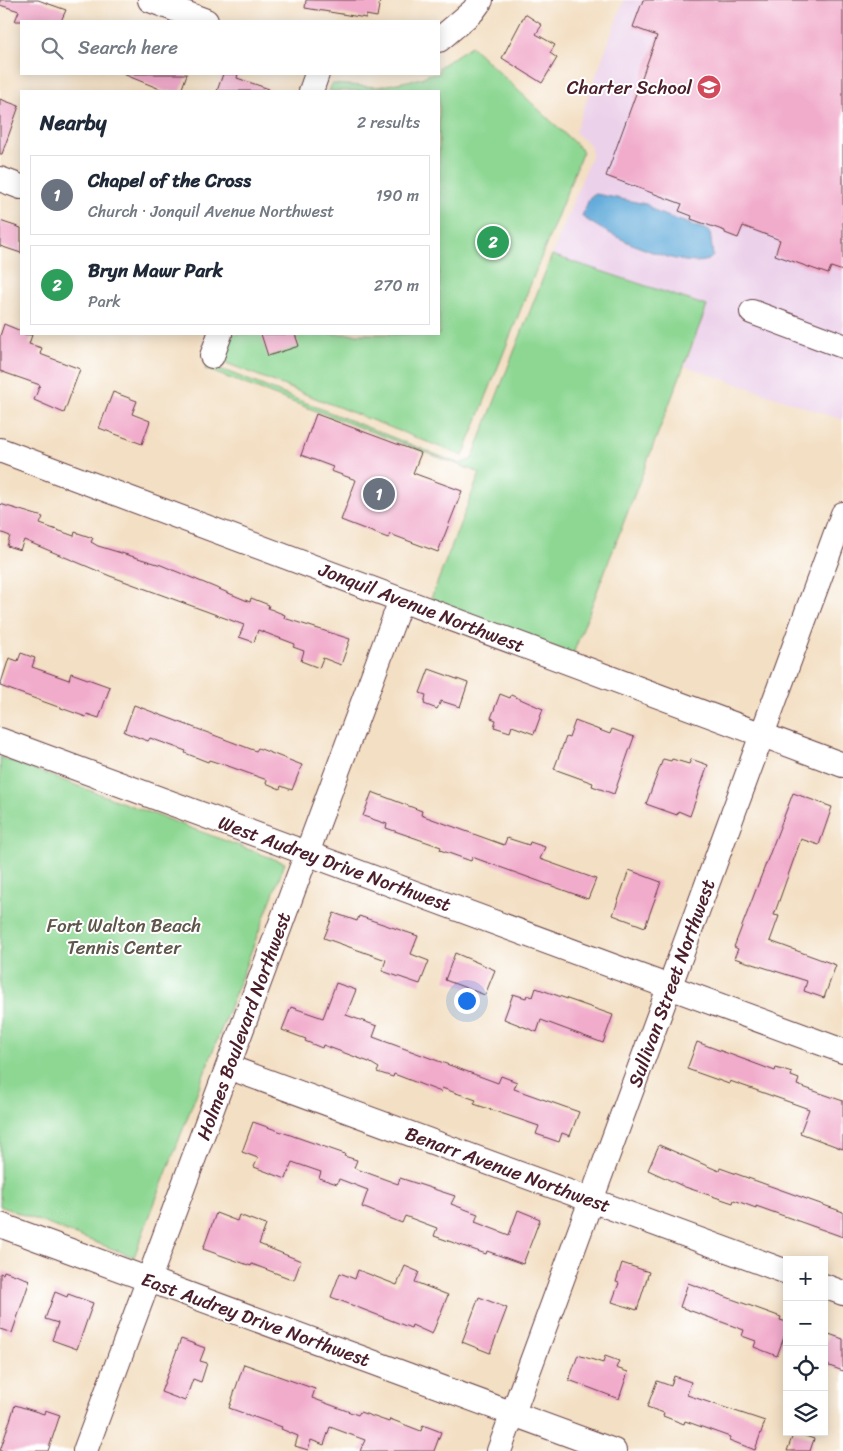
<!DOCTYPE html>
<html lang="en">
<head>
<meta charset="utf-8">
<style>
  :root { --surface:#fff; --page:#f6f6f7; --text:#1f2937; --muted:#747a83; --line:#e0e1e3; --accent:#d1495b }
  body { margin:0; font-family:Sriracha,sans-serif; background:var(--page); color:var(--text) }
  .controls { position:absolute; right:15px; bottom:15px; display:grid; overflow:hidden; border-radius:0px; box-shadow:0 2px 12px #0003 }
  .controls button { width:45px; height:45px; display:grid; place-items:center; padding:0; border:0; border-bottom:1px solid var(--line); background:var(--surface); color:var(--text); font:25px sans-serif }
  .you { position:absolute; left:466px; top:1000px; width:18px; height:18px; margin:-12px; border:4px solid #fff; border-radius:50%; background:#1a73e8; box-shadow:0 0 0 8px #1a73e833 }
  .badge { display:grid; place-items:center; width:32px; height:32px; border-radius:50%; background:var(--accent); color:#fff; font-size:16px; font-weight:700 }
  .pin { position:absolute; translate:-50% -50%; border:2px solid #fff; box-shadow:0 1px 5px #0006 }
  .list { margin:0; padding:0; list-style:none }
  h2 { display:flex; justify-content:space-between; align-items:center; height:65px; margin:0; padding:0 20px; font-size:21px }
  h2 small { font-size:16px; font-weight:400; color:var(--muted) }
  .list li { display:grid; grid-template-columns:32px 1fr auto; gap:15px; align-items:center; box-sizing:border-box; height:80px; margin:0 10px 10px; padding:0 10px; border:1px solid var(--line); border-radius:0px }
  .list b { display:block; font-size:19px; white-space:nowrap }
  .list p { margin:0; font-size:16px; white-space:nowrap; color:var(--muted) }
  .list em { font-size:16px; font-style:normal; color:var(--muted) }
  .icon { flex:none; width:28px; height:28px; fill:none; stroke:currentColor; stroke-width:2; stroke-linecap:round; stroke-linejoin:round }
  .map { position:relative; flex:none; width:843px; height:1451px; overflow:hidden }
  .search { position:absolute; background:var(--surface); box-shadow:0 2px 12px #0003; left:20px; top:20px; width:420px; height:55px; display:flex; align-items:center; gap:12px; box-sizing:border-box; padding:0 18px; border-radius:0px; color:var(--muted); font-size:19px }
  .panel { position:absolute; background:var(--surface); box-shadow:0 2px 12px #0003; left:20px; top:90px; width:420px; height:245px; border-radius:0px }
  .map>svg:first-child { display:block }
  .built { fill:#ecd1ea }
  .green { fill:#8dd793; stroke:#6c7b5f }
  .water { fill:#63acda; stroke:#566682 }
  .building { fill:#f1abcb }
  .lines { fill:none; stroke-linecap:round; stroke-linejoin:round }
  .minor-casing { stroke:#633c42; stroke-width:26 }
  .minor { stroke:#fff; stroke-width:24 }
  .labels { text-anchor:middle; stroke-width:4; stroke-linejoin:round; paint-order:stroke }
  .poi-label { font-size:19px; fill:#4a1f2b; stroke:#fff; text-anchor:end }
  .street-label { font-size:19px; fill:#4a1f2b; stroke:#fff }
  .park-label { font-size:19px; fill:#5e564a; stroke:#fff }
</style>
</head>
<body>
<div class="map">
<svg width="843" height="1451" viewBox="0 0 843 1451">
  <rect width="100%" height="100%" fill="#fff"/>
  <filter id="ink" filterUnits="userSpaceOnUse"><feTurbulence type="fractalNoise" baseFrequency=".02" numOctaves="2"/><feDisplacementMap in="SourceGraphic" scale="10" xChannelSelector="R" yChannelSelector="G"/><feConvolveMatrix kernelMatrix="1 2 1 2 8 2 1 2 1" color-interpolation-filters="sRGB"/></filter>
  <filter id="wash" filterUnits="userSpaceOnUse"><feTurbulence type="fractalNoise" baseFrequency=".0096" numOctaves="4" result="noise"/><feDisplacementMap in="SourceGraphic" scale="20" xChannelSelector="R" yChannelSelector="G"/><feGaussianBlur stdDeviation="1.12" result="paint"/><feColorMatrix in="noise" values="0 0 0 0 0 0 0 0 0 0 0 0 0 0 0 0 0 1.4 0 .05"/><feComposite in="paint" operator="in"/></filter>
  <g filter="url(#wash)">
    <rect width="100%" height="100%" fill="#f3dfc3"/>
    <path class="built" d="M624 0H843V420L685 366 707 306 552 255 592 154 590 145 575 132Z"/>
    <path class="green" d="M471 46 583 151 463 456 221 361 232 334H439V91H329L332 84 378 87 422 78 429 74H439V67Z
      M552 255 707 306 573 654 430 601 480 473 205 369 207 365 218 368 460 464 472 459Z
      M0 757 285 863 134 1257 0 1206Z"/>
    <path class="water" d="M596 194 646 204 658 213 710 231 713 256C695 278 600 232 582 216L590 197Z"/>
    <g id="blocks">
      <path class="building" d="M0 0H38L66 10 61 21H15L19 11 0 5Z
        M306 0H380L377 17 366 15V18L305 8Z
        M643 0H843V271L831 267 828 274 775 255 780 240 743 226 738 238 725 233V231L691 219 692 216 679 211 682 204 606 176 657 36 633 27Z
        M525 14 542 25 536 34 555 45 550 53 557 58 542 83 502 58Z
        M123 74H187L181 91H165Z
        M223 74H238L237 78 269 89 268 91H217Z
        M0 99 19 106 2 154H0Z
        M0 221 21 228V253L0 246Z
        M4 324 21 331V334L32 335 29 344 42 348 40 354 80 369 64 413 34 400 40 385 0 371V336Z
        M261 334H295L299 346 268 356Z
        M113 392 137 401 132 414 150 421 142 444 99 428Z
        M316 414 421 453 413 473 462 491 438 552 390 534 388 538 341 520 356 480 331 471 333 467 301 455Z
        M0 504 43 517 40 524 74 536 75 532 93 538 91 542 98 546 161 565 250 602 251 598 269 605 268 608 285 615 284 618 350 639 341 665 323 658 319 668 301 661 304 651 293 647 295 644 258 630 254 642 239 637 244 625 110 576 24 540 20 550 7 546 10 536 0 532Z
        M21 653 35 658 32 667 69 680 71 673 110 687 99 718 87 714 86 717 0 686 9 658 18 661Z
        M429 669 468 683 460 707 441 701 437 709 424 704 426 695 420 693Z
        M500 694 510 698 511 695 543 709 534 734 512 726 510 732 494 727 496 720 491 718Z
        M134 705 256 751 258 748 302 765 292 790 281 786 280 789 266 783 267 780 228 766 209 760 208 762 185 753 186 751 150 738 148 741 124 732Z
        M575 721 610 734 612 729 634 737 614 794 592 786 593 783 554 769 566 737 569 738Z
        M663 759 671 761 672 759 689 764 691 759 708 765 690 816 678 811 677 815 646 804Z
        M372 792 422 811 421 815 504 845 507 838 529 845 530 842 545 847 540 859 596 879 588 899 472 857 471 861 440 850 441 847 386 828 387 824 363 816Z
        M793 793 832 807 819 845 801 839 774 915 779 916 770 941 836 965 824 998 804 991 807 981 734 958 738 949 734 947Z
        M629 870 661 882 645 927 613 915Z
        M334 913 357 921 359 916 418 936 411 954 429 961 420 984 382 971 386 960 324 938Z
        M455 953 495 970 485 995 445 980Z
        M336 983 356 990 346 1015 377 1026 373 1037 498 1083 501 1076 517 1082 514 1089 579 1112 570 1136 562 1133 559 1142 536 1134 539 1126 474 1104 476 1100 442 1088 441 1092 394 1074 393 1077 377 1072 379 1068 369 1062 323 1045 322 1048 305 1041 306 1039 282 1030 291 1007 323 1018Z
        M536 988 613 1015 603 1043 541 1020 537 1032 504 1019 513 994 526 998 527 995 533 997Z
        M697 1042 775 1071 776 1068 792 1073 791 1076 799 1079 797 1085 843 1101V1149L800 1133 809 1109 730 1081 729 1084 687 1069Z
        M253 1122 345 1154 344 1156 357 1160 354 1168 398 1184 400 1178 455 1196 451 1204 478 1214 475 1222 509 1235 518 1210 540 1219 523 1264 487 1251 486 1254 434 1236 437 1228 405 1216 402 1223 362 1207 368 1190 339 1179 337 1184 319 1178 321 1172 292 1162 286 1179 254 1167 258 1158 242 1152Z
        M659 1145 719 1171 720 1168 843 1212V1237L756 1206V1208L734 1200 733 1203 685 1187 648 1170Z
        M216 1213 237 1221 239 1215 266 1225 259 1244 301 1261 294 1280 252 1264 251 1266 203 1249Z
        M622 1263 649 1272 637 1310 612 1302 619 1283 616 1282Z
        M405 1266 419 1272 415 1282 448 1295 432 1334 412 1325 411 1328 331 1297 340 1273 355 1279 358 1270 397 1285Z
        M4 1271 30 1280 12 1333 0 1329V1273L3 1274Z
        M688 1283 781 1317 780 1320 787 1322V1329L777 1356 754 1347 756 1341 742 1336 744 1330 680 1307Z
        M55 1292 67 1297 68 1294 93 1303 77 1349 52 1340 58 1323 45 1319Z
        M479 1297 507 1308 490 1353 462 1342Z
        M829 1334 843 1339V1371L824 1364V1347Z
        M181 1339 205 1348 200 1361 207 1363 201 1382 193 1379 185 1401 161 1392Z
        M578 1355 603 1363 605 1356 619 1361 616 1368 628 1372 619 1399 569 1380Z
        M244 1364 315 1389 312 1398 358 1415 360 1412 389 1422 390 1419 421 1431 423 1425 441 1432 434 1451H360L365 1440 330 1427 324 1445 311 1440 308 1450 295 1446 298 1436 281 1429 282 1427 229 1408Z
        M674 1376 691 1382 687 1395 765 1421 755 1450 729 1440 730 1437 685 1421 684 1424 663 1416 664 1413 647 1407 657 1381 671 1386Z
        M15 1405 44 1414 45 1410 60 1415 48 1451H0Z
        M794 1432 814 1439 810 1451H787Z"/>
    </g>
  </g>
  <g filter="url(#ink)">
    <use href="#blocks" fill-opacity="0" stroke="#633c42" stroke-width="1"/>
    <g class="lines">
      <defs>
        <path id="minor" d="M150 0 206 21
          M439 40 473 11 481 0
          M311 91 317 74
          M0 179 21 187
          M752 312 843 346
          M212 356 220 334
          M0 450 843 765
          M0 740 843 1051
          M228 1067 787 1272
          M0 1225 614 1451
          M824 1286 843 1293
          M85 1451 401 600
          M499 1451 843 514"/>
      </defs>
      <use href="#minor" class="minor-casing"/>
      <use href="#minor" class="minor"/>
    </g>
  </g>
  <defs>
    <symbol id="school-disc" viewBox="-11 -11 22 22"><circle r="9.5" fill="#d1495b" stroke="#fff"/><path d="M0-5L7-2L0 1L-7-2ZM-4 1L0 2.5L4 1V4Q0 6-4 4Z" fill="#fff"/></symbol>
  </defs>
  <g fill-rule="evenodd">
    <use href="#school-disc" x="695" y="73" width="28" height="28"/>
  </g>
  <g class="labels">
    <g class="poi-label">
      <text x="692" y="94">Charter School</text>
    </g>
    <g class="street-label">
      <text transform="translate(422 607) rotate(21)" y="7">Jonquil Avenue Northwest</text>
      <text transform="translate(335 863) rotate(20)" y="7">West Audrey Drive Northwest</text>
      <text transform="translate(671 983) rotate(-70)" y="7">Sullivan Street Northwest</text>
      <text transform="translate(243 1026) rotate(-70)" y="7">Holmes Boulevard Northwest</text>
      <text transform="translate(508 1169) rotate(20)" y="7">Benarr Avenue Northwest</text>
      <text transform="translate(256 1319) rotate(20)" y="7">East Audrey Drive Northwest</text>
    </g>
    <g class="park-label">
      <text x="124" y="932">Fort Walton Beach<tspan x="124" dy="22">Tennis Center</tspan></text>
    </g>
  </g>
</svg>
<div class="controls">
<button>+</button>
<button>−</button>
<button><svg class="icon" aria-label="locate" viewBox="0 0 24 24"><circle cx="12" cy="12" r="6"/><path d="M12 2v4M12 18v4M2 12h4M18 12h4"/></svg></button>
<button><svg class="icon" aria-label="layers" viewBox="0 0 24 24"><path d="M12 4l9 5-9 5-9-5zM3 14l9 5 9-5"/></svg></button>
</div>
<div class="you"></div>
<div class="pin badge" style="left:379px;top:494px;background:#6b7280">1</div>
<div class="pin badge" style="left:493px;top:242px;background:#2e9e5b">2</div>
<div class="search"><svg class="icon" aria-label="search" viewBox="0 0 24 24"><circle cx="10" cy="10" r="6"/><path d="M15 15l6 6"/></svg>Search here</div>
<section class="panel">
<h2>Nearby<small>2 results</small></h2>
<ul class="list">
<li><span class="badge" style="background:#6b7280">1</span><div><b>Chapel of the Cross</b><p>Church · Jonquil Avenue Northwest</p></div><em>190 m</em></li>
<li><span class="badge" style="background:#2e9e5b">2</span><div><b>Bryn Mawr Park</b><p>Park</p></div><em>270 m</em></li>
</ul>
</section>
</div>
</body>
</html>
